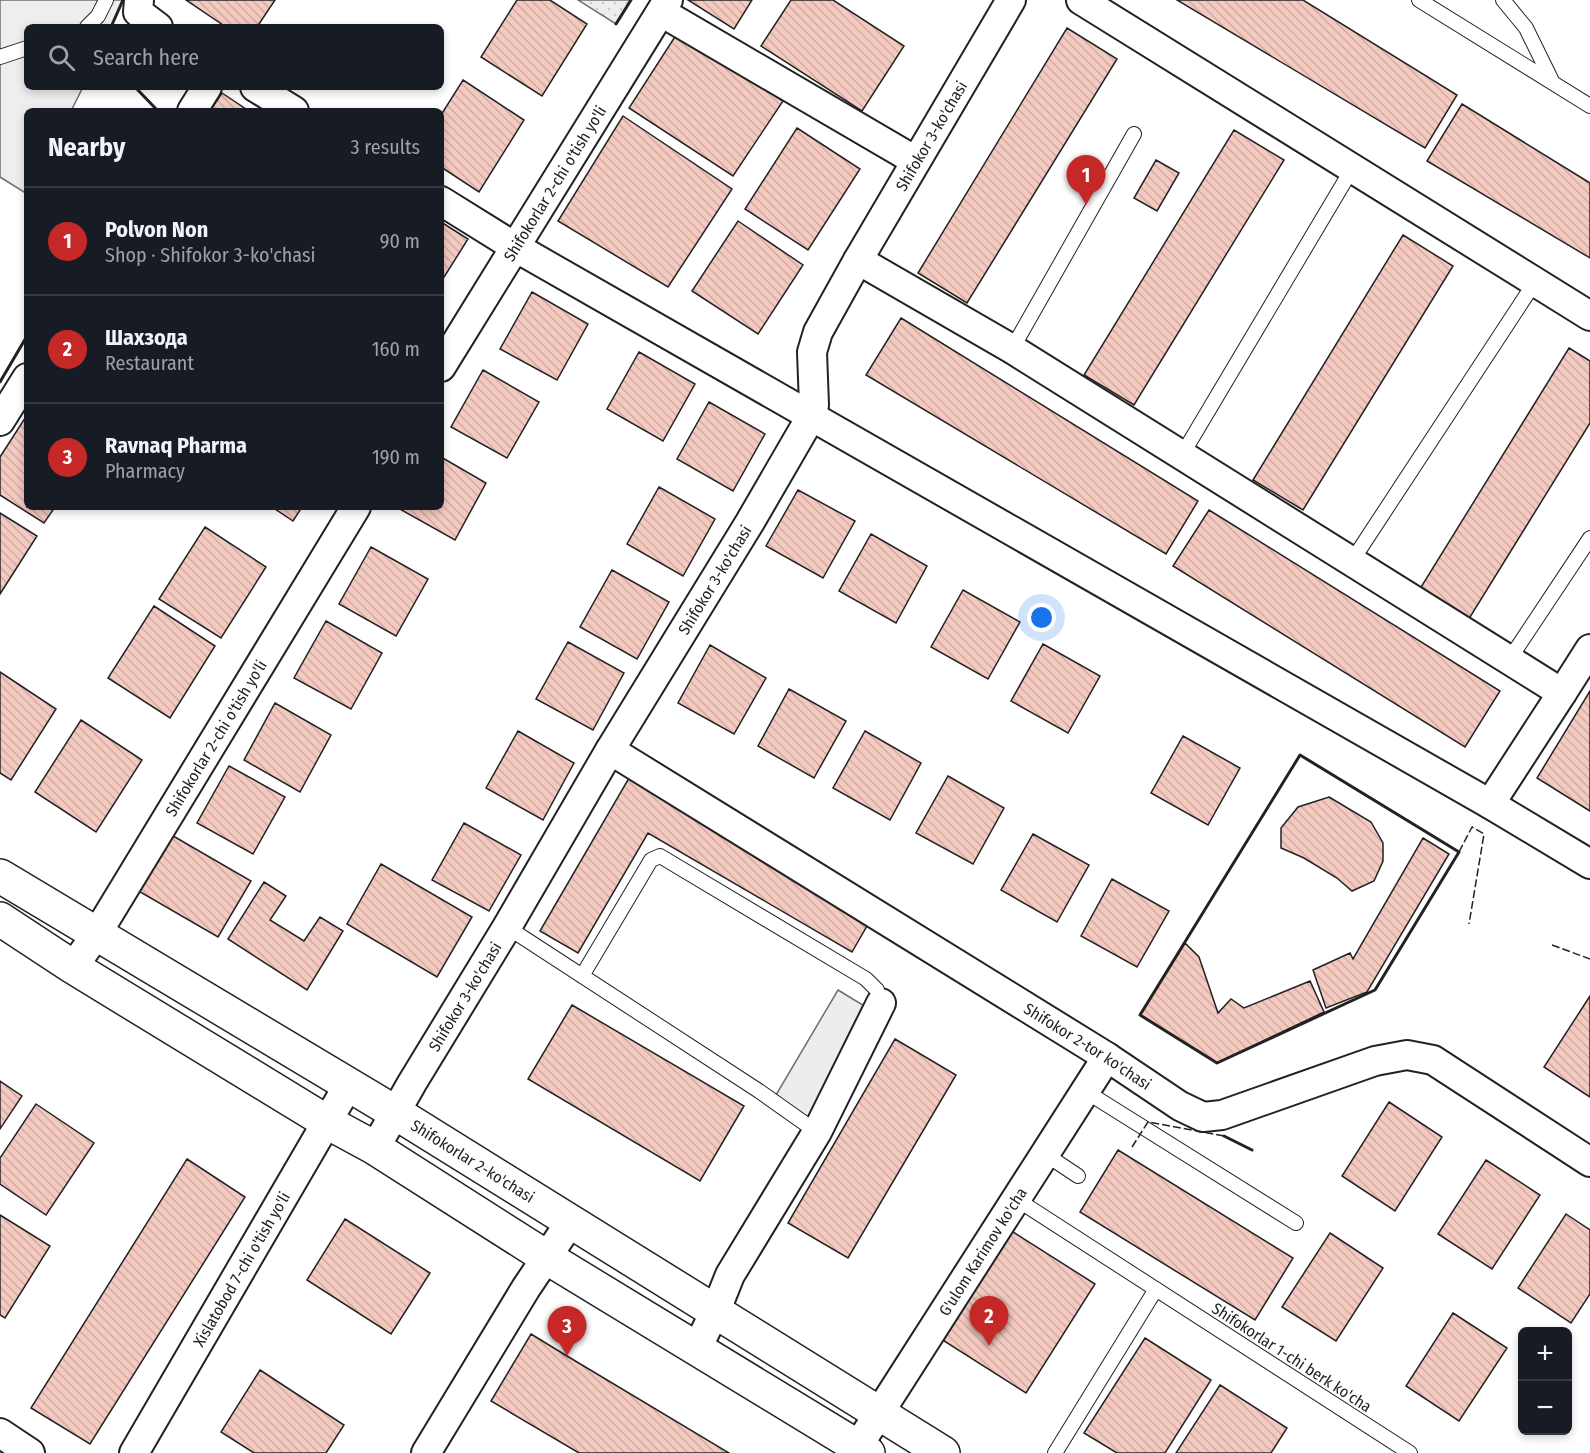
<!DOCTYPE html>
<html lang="en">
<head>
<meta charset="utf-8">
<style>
  :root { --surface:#171b24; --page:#20242c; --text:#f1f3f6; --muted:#9ea1a6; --line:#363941; --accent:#c62828 }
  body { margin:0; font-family:"Fira Sans Condensed",sans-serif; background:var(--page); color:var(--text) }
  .controls { position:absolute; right:18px; bottom:18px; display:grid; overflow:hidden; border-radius:9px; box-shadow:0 3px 9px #0003 }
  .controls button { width:54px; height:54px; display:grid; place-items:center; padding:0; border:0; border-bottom:2px solid var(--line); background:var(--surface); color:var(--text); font:30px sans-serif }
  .you { position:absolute; left:1042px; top:618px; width:21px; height:21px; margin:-15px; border:4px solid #fff; border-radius:50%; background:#1a73e8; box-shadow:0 0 0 9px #1a73e833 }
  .badge { display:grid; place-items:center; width:39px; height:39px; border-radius:50%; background:var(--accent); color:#fff; font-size:20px; font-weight:700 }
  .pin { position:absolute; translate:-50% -50px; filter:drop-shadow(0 2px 3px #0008) }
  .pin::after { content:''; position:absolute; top:32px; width:21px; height:18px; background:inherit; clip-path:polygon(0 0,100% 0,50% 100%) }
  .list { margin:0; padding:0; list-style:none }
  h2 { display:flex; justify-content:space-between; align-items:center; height:78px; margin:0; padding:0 24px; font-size:26px }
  h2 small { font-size:20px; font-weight:400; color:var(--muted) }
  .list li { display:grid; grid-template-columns:39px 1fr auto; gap:18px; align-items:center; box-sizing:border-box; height:108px; padding:0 24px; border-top:2px solid var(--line) }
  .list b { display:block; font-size:22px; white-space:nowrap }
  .list p { margin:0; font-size:20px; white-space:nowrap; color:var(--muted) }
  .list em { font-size:20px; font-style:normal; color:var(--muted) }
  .icon { flex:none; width:33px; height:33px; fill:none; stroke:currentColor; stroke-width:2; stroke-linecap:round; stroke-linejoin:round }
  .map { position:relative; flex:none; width:1590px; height:1453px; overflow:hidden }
  .search { position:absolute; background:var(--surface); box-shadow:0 3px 9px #0003; left:24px; top:24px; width:420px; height:66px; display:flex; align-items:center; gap:15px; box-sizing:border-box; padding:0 21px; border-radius:9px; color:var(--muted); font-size:22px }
  .panel { position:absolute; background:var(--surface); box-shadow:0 3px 9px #0003; left:24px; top:108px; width:420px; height:402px; border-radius:9px }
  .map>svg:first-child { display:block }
  .grass { fill:url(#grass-dots); stroke:#6f6f6f; stroke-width:1.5 }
  .park { fill:#eee; stroke:#6f6f6f; stroke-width:1.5 }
  .parking { fill:#ededed; stroke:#6f6f6f; stroke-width:1.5 }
  .building { fill:url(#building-back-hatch); stroke:#222; stroke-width:1.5 }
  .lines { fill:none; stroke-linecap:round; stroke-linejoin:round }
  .lane-casing { stroke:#222; stroke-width:16 }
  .street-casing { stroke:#222; stroke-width:32 }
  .secondary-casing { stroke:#222; stroke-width:36 }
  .lane { stroke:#fff; stroke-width:14 }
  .street { stroke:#fff; stroke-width:28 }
  .secondary { stroke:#fff; stroke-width:33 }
  .fence { stroke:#222; stroke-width:1.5; stroke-dasharray:8 3; stroke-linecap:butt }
  .wall { stroke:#222; stroke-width:3 }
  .labels { text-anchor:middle; stroke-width:4.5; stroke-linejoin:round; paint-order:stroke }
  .street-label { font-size:16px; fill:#222; stroke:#fff }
</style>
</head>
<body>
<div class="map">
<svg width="1590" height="1453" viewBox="0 0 1590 1453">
  <defs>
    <pattern id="grass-dots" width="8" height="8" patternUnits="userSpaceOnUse" patternTransform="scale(1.5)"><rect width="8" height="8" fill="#eee"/><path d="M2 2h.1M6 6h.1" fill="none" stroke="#ccc" stroke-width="1.8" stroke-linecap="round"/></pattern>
    <pattern id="building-back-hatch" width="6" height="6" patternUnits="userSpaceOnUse" patternTransform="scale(1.5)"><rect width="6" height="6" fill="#f3c9c0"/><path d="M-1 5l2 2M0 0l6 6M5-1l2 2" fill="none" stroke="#d0aca5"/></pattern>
  </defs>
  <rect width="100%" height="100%" fill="#fff"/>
  <path class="grass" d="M578 0H631L616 24Z"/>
  <path class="park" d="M0 0H123L111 27H27V87H83L71 111H27V194L0 177Z"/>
  <path class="parking" d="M838 990 884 1018 818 1127 773 1100Z"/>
  <path class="building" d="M186 0H275L257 27H226Z
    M517 0H550L587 24 542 96 481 57Z
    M688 0H752L734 29Z
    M791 0H833L904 46 862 111 761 46Z
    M1177 0H1303L1457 95 1425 148Z
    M1067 28 1117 59 967 303 918 273Z
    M678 32 783 101 733 176 629 108Z
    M463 80 524 120 479 192 441 167V115Z
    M222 93 249 111H210Z
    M1462 104 1590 183V258L1427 161Z
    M623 116 732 189 668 287 558 221Z
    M797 128 860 169 808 250 745 209Z
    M1234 130 1284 160 1134 405 1084 375Z
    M1156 160 1179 173 1157 211 1134 198Z
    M738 221 803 265 758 334 692 291Z
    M441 222 468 239 441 282Z
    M1403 235 1453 266 1303 510 1253 480Z
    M532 292 588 324 557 380 500 349Z
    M901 318 1198 501 1166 554 866 375Z
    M1569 348 1590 361V423L1467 622 1418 592Z
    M639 352 695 384 663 441 607 409Z
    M483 370 539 402 507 458 451 427Z
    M709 402 765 434 733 491 677 459Z
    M27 415V507H55L44 523 0 495V457Z
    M441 457 486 483 455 540 398 508 441 507Z
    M659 487 715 519 683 576 627 544Z
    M798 490 855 521 823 578 766 546Z
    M272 507H302L293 521Z
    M1209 510 1500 691 1465 747 1173 566Z
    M0 513 37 536 0 594Z
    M205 527 266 567 221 638 159 599Z
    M871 534 927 566 896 623 839 591Z
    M371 547 428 579 396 636 339 604Z
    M612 570 669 602 637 659 580 627Z
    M963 590 1020 622 988 679 931 647Z
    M154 606 215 646 170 718 108 678Z
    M326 621 382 653 351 709 294 678Z
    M568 642 624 673 593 730 536 699Z
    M1043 644 1100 676 1068 733 1011 701Z
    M710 645 766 678 734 734 678 703Z
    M0 672 56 709 11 780 0 773Z
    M789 689 846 721 814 778 758 746Z
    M1590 691V811L1537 778Z
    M275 703 331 735 300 792 244 760Z
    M81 720 142 760 96 832 35 792Z
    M518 731 574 763 543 820 486 788Z
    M865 731 921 763 890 820 833 788Z
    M1183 736 1240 768 1208 825 1151 793Z
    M229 766 285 797 253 854 197 823Z
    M948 776 1004 808 973 864 916 833Z
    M629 778 871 919 852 952 648 833 578 953 540 931Z
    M1329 797 1371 822 1383 843V861L1374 881 1352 891 1337 878 1304 858 1281 848V828L1298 807Z
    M464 823 521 855 489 911 432 880Z
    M168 833 251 881 218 937 135 889Z
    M1033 834 1089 865 1057 922 1001 890Z
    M1423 838 1449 854 1367 992 1326 1008 1313 970 1350 953 1353 959Z
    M381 864 472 917 437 977 347 924Z
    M1112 879 1169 911 1137 967 1081 936Z
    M264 882 286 896 270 920 304 941 320 917 343 931 307 990 228 939Z
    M1185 943 1199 957 1218 1013 1231 999 1244 1008 1310 981 1324 1012 1217 1063 1140 1015Z
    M1590 996V1097L1544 1067Z
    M572 1005 744 1106 700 1181 528 1079Z
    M895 1039 956 1075 848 1258 788 1223Z
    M0 1081 22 1096 0 1129Z
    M1389 1102 1442 1137 1395 1211 1342 1176Z
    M36 1104 94 1143 46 1215 0 1184V1158Z
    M1118 1150 1293 1258 1255 1320 1080 1212Z
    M187 1159 245 1197 90 1444 31 1408Z
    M1486 1160 1540 1195 1492 1269 1438 1234Z
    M1566 1214 1590 1230V1294L1571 1323 1518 1288Z
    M0 1215 50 1246 5 1318 0 1315Z
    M345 1219 430 1273 391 1334 307 1280Z
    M1010 1230 1095 1284 1026 1393 941 1339Z
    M1330 1233 1383 1268 1336 1341 1282 1307Z
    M1453 1313 1507 1348 1459 1421 1406 1386Z
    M531 1334 567 1356 729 1453H579L491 1401Z
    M1145 1338 1211 1380 1165 1453H1117L1084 1433Z
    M260 1370 344 1425 326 1453H254L221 1432Z
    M1220 1385 1287 1428 1271 1453H1176Z"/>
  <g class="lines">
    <defs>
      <path id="lane" d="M1419 0 1590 106
        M1503 0 1526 28 1553 83
        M87 27 98 16 106 0
        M0 57 27 48
        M1012 349 1134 134
        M1182 455 1352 169
        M1352 561 1535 282
        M1509 660 1590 538
        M507 927 759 1091 817 1132
        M582 976 651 860 660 856 866 979 877 990 881 1003
        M1085 1091 1296 1223
        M1045 1154 1078 1176
        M1016 1199 1410 1453
        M1055 1453 1156 1289"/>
      <g id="street">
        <path d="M139 0 138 12 158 27"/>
        <path d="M1081 0 1590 316"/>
        <path d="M661 12 916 161"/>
        <path d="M255 87 294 111"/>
        <path d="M192 111 207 87"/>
        <path d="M441 201 515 247 1490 804 1590 864"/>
        <path d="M858 260 1012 349 1562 693 1490 804"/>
        <path id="s1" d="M441 367 668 0"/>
        <path d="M0 421 27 378"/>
        <path d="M1562 693 1590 649"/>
        <path id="s2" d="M610 750 1107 1057 1180 1106 1203 1117 1222 1115 1375 1061 1407 1055 1433 1060 1590 1162"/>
        <path id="s3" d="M73 967 96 935 356 507"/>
        <path id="s4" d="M375 1148 412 1083 507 927 610 750 750 522 812 415 814 405 812 352 818 332 858 260 1011 0"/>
        <path d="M697 1348 716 1310 730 1275 817 1132 881 1003"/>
        <path d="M0 1433 30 1453"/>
        <path id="s5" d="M858 1446 1107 1057"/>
        <path id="s6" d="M134 1453 349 1084"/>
        <path d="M426 1453 526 1288 571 1221"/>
      </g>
      <g id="secondary">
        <path id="s7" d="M0 876 396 1113 943 1453"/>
        <path d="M0 919 73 967 327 1122 375 1148 546 1257 868 1453"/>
      </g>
    </defs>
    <use href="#lane" class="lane-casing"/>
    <use href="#street" class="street-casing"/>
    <use href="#secondary" class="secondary-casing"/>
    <use href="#lane" class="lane"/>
    <use href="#street" class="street"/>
    <use href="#secondary" class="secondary"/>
    <path class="fence" d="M1459 852 1472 827 1484 834 1469 924
      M1552 945 1590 959
      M1132 1147 1148 1122 1224 1136"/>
    <path class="wall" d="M616 24 631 0
      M111 27 123 0
      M135 87 158 111
      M0 382 27 336
      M1300 755 1459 852 1375 990 1217 1063 1140 1015Z
      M1224 1136 1252 1150"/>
  </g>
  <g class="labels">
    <g class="street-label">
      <text dy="6" stroke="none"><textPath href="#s4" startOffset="1164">Shifokor 3-ko'chasi</textPath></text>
      <text dy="6" stroke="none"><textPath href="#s1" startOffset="216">Shifokorlar 2-chi o'tish yo'li</textPath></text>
      <text dy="6" stroke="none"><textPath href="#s4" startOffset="662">Shifokor 3-ko'chasi</textPath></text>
      <text dy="6" stroke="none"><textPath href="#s3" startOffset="270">Shifokorlar 2-chi o'tish yo'li</textPath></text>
      <text dy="6" stroke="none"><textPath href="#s4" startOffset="176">Shifokor 3-ko'chasi</textPath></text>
      <text dy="6" stroke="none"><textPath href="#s2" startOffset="562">Shifokor 2-tor ko'chasi</textPath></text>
      <text dy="6" stroke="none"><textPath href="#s7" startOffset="552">Shifokorlar 2-ko'chasi</textPath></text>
      <text dy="6" stroke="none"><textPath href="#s5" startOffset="231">G'ulom Karimov ko'cha</textPath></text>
      <text dy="6" stroke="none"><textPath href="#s6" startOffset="213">Xislatobod 7-chi o'tish yo'li</textPath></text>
      <text transform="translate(1292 1357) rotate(33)" y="6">Shifokorlar 1-chi berk ko'cha</text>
    </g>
  </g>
</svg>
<div class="controls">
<button>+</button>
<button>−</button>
</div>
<div class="you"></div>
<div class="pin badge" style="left:1086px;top:205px">1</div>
<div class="pin badge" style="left:989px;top:1346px">2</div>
<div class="pin badge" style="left:567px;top:1356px">3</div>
<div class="search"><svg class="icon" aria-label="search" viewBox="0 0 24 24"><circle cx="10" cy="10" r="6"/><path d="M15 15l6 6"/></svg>Search here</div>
<section class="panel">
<h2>Nearby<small>3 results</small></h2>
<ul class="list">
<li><span class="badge">1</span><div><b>Polvon Non</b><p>Shop · Shifokor 3-ko'chasi</p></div><em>90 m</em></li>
<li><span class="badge">2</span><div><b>Шахзода</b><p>Restaurant</p></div><em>160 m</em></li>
<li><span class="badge">3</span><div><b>Ravnaq Pharma</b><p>Pharmacy</p></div><em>190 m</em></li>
</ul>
</section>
</div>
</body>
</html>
